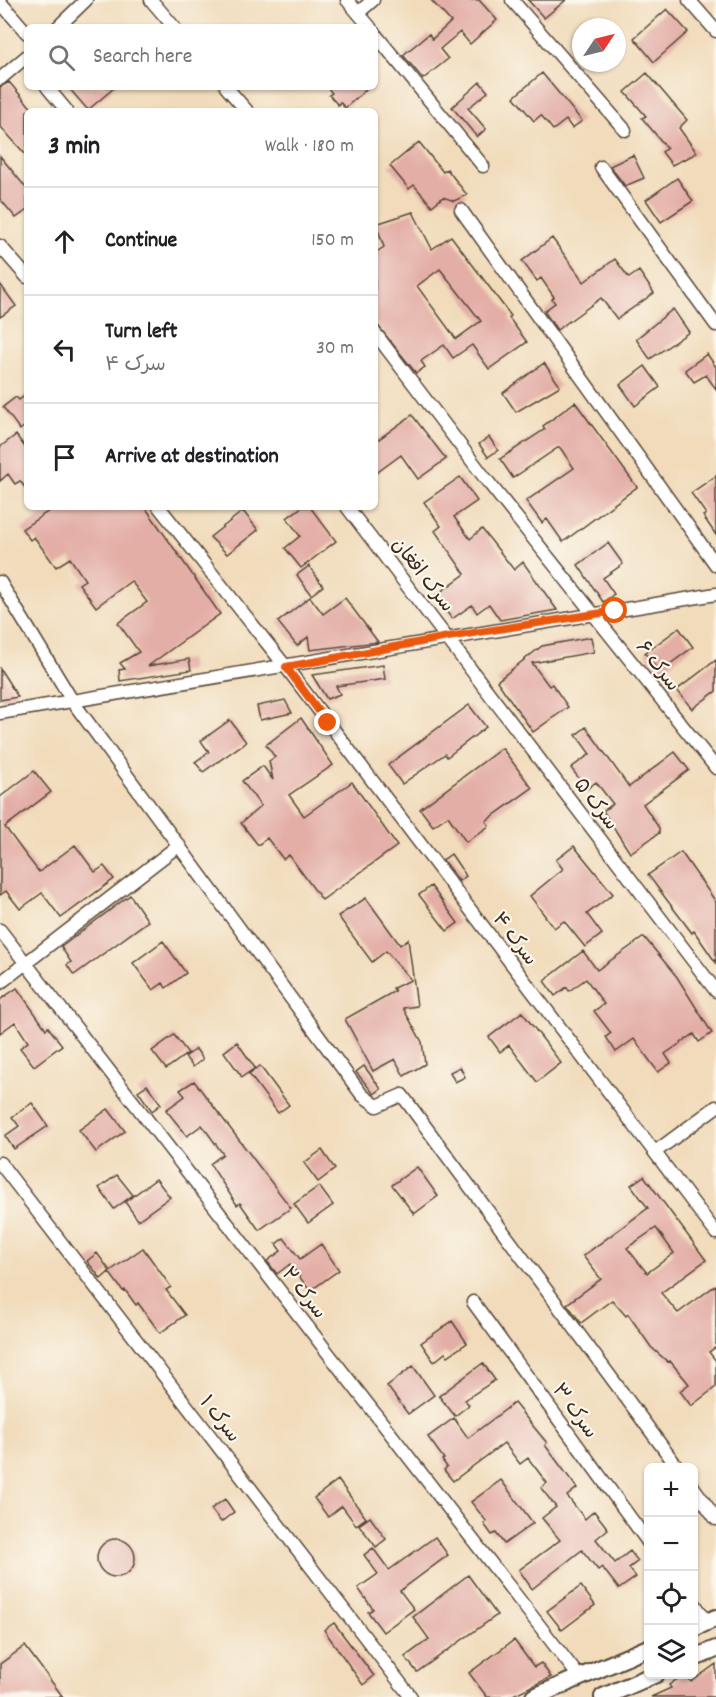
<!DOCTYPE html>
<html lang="en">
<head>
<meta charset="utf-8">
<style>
  :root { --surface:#fff; --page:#f2f2f2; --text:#202124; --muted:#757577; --line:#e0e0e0 }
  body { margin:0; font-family:Dekko,"Playpen Sans Arabic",sans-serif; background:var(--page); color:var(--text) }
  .controls { position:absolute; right:18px; bottom:18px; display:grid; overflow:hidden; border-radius:9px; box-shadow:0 2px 4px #0004 }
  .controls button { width:54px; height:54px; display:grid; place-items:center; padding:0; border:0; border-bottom:2px solid var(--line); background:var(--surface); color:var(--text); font:30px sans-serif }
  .compass { position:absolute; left:572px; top:18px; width:54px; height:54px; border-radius:50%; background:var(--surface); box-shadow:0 2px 4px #0004; rotate:55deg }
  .stop { position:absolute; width:18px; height:18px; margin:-14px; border:4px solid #ea580c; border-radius:50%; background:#fff }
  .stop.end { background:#ea580c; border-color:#fff; box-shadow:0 2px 6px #0008 }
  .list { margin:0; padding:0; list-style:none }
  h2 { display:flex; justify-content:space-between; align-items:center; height:78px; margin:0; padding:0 24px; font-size:26px }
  h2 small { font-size:20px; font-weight:400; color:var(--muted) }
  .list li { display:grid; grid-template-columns:39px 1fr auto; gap:18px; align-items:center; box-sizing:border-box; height:108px; padding:0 24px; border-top:2px solid var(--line) }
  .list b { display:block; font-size:22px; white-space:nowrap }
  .list p { margin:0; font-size:20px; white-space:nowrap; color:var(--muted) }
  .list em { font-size:20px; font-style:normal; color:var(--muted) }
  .icon { flex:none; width:33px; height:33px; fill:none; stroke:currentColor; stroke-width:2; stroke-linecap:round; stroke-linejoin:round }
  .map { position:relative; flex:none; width:716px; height:1697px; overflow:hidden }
  .search { position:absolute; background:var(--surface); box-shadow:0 2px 4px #0004; left:24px; top:24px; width:354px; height:66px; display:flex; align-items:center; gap:15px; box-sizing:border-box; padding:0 21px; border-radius:9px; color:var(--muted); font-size:22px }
  .panel { position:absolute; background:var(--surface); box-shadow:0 2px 4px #0004; left:24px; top:108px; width:354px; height:402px; border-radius:9px }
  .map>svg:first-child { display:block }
  .building { fill:#e3aea6; fill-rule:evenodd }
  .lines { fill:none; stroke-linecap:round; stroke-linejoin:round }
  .minor-casing { stroke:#564536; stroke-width:15 }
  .tertiary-casing { stroke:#564536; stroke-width:20 }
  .minor { stroke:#fff; stroke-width:12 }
  .tertiary { stroke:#fff; stroke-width:16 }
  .route { stroke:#ea580c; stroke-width:8 }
  .labels { text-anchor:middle; stroke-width:4.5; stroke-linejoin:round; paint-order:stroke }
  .street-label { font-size:20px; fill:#3b2a1e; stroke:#fbf7ec }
</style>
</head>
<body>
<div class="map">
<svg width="716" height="1697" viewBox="0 0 716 1697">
  <rect width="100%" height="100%" fill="#fbf7ec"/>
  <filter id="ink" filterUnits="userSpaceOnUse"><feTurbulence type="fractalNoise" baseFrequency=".0167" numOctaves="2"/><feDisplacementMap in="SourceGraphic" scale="12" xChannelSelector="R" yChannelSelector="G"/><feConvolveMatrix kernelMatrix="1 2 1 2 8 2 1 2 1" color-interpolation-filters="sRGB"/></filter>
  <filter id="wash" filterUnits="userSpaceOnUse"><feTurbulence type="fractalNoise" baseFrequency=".008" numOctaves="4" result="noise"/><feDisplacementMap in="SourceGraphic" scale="24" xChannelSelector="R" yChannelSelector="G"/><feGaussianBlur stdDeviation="1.35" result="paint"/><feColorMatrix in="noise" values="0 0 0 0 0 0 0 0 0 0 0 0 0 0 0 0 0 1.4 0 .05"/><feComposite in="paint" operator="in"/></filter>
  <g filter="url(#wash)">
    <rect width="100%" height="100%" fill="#f1dbbb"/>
    <g id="blocks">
      <path class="building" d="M431 0H479L497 20 470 44 460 32 440 49 448 59 423 79 403 55 429 34 432 39 451 22Z
        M528 0H566L544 18Z
        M667 9 688 32 654 62 634 38Z
        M542 73 582 121 572 128 566 120 553 130 541 115 534 121 514 97Z
        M647 73 687 120 679 128 697 153 672 165 662 152 667 148 642 118 646 116 625 92Z
        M9 82 34 111H27V156L0 126V87Z
        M480 82 488 92 468 108 486 129 477 137 452 107Z
        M68 87H115L88 110Z
        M327 87H369L345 108 340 102 338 105 329 95 332 93Z
        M419 142 443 172 447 169 467 195 454 201 443 197 432 206 414 185 409 189 390 166Z
        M633 155 644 178 625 186 610 166Z
        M0 156 27 189V210L16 218 0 199Z
        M677 178 693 201 661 222 646 200Z
        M413 212 432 249 451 236 511 316 509 318 527 342 489 369 472 345 453 358 444 345 421 361 425 367 416 373 375 322V253L384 247 376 224ZM440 269 481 321 456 339 417 286Z
        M552 238 584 282 615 259 629 278 639 271 654 293 617 319 601 298 557 330 544 311 555 303 552 299 554 297 541 278 537 281 522 261Z
        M0 284 16 306 0 317Z
        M673 309 689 332 650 359 636 339Z
        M707 354 716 367V389L706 375 694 382 685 370Z
        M544 363 560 386 516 412 503 393Z
        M645 366 660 387 635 406 620 385Z
        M27 394V424L20 430 3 407 16 397 19 400Z
        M575 402 637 487 563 542 547 519 542 523 526 501 574 468 561 449 559 447 513 478 500 459 545 429 543 426Z
        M412 415 446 459 418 479 401 455 375 474V442Z
        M16 435 27 450V490L20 481 15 484 8 474 0 481V447Z
        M489 437 498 450 488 457 479 444Z
        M716 476V535L703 516 706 514 691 493Z
        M460 477 477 501 454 517 470 539 482 529 514 570 523 562 557 610 500 620 489 604 477 613 472 605 452 619 435 596 465 574 435 531 441 526 424 502Z
        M55 507H145L220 614 148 666 189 659 191 670 120 681 119 670 125 669 120 663 139 652 118 623 147 602 131 581 96 607 79 584 85 580 70 558 56 567 34 537 30 540 22 529Z
        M302 507H310L336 541 301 568 285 548 300 536 287 518Z
        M243 511 258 530 227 554 210 537Z
        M608 543 623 564 603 578 614 594 603 602 578 565Z
        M309 566 323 586 311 595 297 575Z
        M310 597 323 614 345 598 378 642 310 650 308 637 297 646 278 622Z
        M679 628 693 647 659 672 645 653Z
        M591 637 594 652 532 663 549 686 552 684 568 707 533 732 497 681 542 646Z
        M716 660V691L692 709 677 690Z
        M383 665 385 679 336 686 340 694 327 699 312 675Z
        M0 669 18 697 0 700Z
        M285 700 292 713 260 720 257 706Z
        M469 705 486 727 447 757 445 754 402 784 388 765Z
        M301 718 333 765 289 795 304 816 352 782 397 846 322 900 289 855 283 859 267 838 258 845 241 823 261 806 242 781 263 766 273 780 269 761 275 757 266 745Z
        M230 720 246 742 203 772 195 762 209 752 201 741Z
        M586 727 629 787 675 752 689 770 643 804 659 828V833L630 853 603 811 613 804 596 782 587 789 571 768 590 754 576 735Z
        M502 748 532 788 486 821 489 826 466 842 448 816 433 826 420 809Z
        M34 771 51 792 5 827 25 854 39 872 75 845 95 872 104 866 114 879 61 918 42 893 20 909 6 891 0 895V797Z
        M574 846 613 894 587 914 602 934 585 947 564 921 554 928 530 896 563 869 556 860Z
        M681 852 716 902V963L694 931 692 933 648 875Z
        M451 854 466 876 459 881 443 860Z
        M431 886 458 923 447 931 419 895Z
        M130 895 148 921 74 975 67 965 71 962 61 947Z
        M366 898 400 945 408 939 417 1006 403 1008 422 1042 425 1064 404 1076 395 1059 373 1071 345 1019 395 991 393 988 411 980 386 951 372 962 338 916Z
        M644 937 677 977 712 1033 699 1042 694 1034 665 1054 671 1063 658 1072 634 1039 616 1052 606 1037 611 1033 594 1011 604 1004 586 979 569 991 567 987 555 996 544 981 583 951 597 970Z
        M163 941 186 973 166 988 163 983 153 990 133 963Z
        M17 988 46 1029 48 1027 62 1045 34 1066 20 1048 28 1042 15 1022 0 1033V1000Z
        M522 1012 561 1063 537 1082 509 1045 500 1052 489 1037Z
        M174 1035 188 1053 166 1069 152 1051Z
        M237 1042 255 1068 242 1077 224 1052Z
        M196 1049 203 1059 193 1067 185 1057Z
        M260 1066 289 1105 278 1113 249 1074Z
        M364 1066 381 1089 374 1094 356 1072Z
        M460 1067 465 1077 455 1082 450 1072Z
        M194 1081 291 1208 259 1230 240 1203 237 1205 210 1164 223 1154 202 1125 187 1136 166 1110 185 1096 180 1090Z
        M147 1085 161 1104 152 1111 138 1091Z
        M32 1103 48 1126 14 1149 5 1136 19 1126 12 1117Z
        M108 1109 125 1131 96 1152 79 1130Z
        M322 1150 335 1169 318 1182 304 1163Z
        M417 1167 438 1196 414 1214 392 1185Z
        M117 1175 133 1195 114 1209 99 1188Z
        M644 1176 706 1260 661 1293 678 1313 716 1285V1347L709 1352 716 1361V1387L691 1406 680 1391 689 1384 670 1361 668 1362 651 1347 628 1314 626 1316 612 1300 581 1323 567 1304 601 1279 583 1256 648 1208 631 1185ZM656 1228 674 1253 647 1273 627 1248Z
        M156 1179 170 1197 138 1220 125 1202Z
        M319 1186 333 1205 308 1223 294 1204Z
        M284 1238 300 1259 321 1244 339 1270 310 1291 290 1264 277 1274 267 1261 281 1251 276 1244Z
        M143 1248 171 1287 166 1290 185 1315 160 1333 138 1303 136 1305 125 1290 123 1291 109 1272 101 1279 87 1261 97 1253 110 1271Z
        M452 1321 467 1343 448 1356 445 1353 434 1362 421 1343Z
        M483 1363 495 1380 465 1400 469 1405 455 1416 439 1396Z
        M413 1366 434 1395 408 1414 387 1386Z
        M514 1403 547 1443 545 1445 577 1488 567 1496 585 1519 594 1511 608 1529 596 1539 615 1563 630 1551 638 1561 629 1568 636 1577 619 1589 602 1567 598 1570 582 1550 532 1589 519 1570 560 1540 542 1518 556 1507 541 1488 547 1483 528 1458 520 1464 504 1443 453 1481 444 1470 447 1467 442 1460 444 1459 428 1437 454 1418 468 1438Z
        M338 1480 366 1518 356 1525 342 1506 328 1517 314 1498Z
        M501 1480 533 1523 504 1544 496 1533 492 1535 484 1524 487 1522 471 1502Z
        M225 1499 234 1512 221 1522 211 1509Z
        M370 1517 386 1539 376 1547 359 1525Z
        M435 1537 448 1555 400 1591 414 1609 383 1632 368 1612 373 1609 358 1588 378 1574 364 1555 373 1548 389 1570Z
        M97 1558a19 19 0 1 1 38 0a19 19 0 1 1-38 0Z
        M468 1575 497 1615 417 1672 405 1657 429 1639 413 1617Z
        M581 1586 595 1605 562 1630 547 1611Z
        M334 1623 374 1676 363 1685 324 1630Z
        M514 1640 534 1667 541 1663 551 1677 509 1697H487L469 1673Z
        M25 1646 63 1697H0V1664Z
        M716 1664V1697H651L671 1688 669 1685 685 1674 691 1682Z"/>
    </g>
  </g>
  <g filter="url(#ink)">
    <use href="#blocks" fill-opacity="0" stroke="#564536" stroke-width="1.5"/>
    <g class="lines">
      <defs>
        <path id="minor" d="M151 0 174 27
          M347 0 370 27
          M512 0 625 130
          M689 0 716 31
          M0 2 27 33
          M358 13 373 0
          M58 27 86 0
          M375 34 483 166
          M0 79 27 56
          M47 87 67 111
          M226 87 247 111
          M601 167 716 325
          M461 210 716 565
          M0 246 27 277
          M375 333 485 478 716 768
          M159 507 286 667 716 1233
          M347 507 716 991
          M0 582 73 702 362 1095 377 1106 402 1095 678 1468
          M0 713 716 594
          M0 930 580 1678
          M0 983 179 845
          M655 1152 716 1107
          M0 1163 411 1697
          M473 1302 648 1542
          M694 1488 716 1519
          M694 1603 707 1622"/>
        <path id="tertiary" d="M694 1628 716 1618
          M694 1658 716 1649
          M534 1697 648 1648
          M603 1697 656 1674"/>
      </defs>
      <use href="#minor" class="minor-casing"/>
      <use href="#tertiary" class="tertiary-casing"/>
      <use href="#minor" class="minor"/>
      <use href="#tertiary" class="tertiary"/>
    </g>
  </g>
  <g class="lines" filter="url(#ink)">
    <path class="route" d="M328 723 286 667 448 637 615 611"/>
  </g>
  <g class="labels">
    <g class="street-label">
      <text transform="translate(424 574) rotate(52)" y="7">سرک افغان</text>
      <text transform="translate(659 665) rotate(52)" y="7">سرک ۶</text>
      <text transform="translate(597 803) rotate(53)" y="7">سرک ۵</text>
      <text transform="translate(516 938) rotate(53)" y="7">سرک ۴</text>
      <text transform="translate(305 1292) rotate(52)" y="7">سرک ۲</text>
      <text transform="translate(576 1410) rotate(54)" y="7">سرک ۳</text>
      <text transform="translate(221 1418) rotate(52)" y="7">سرک ۱</text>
    </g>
  </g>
</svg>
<div class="controls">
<button>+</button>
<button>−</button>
<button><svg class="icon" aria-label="locate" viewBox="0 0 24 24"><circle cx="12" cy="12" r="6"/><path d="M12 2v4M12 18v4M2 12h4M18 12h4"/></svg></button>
<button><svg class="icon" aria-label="layers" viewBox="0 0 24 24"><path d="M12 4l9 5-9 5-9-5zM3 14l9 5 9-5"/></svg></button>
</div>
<svg class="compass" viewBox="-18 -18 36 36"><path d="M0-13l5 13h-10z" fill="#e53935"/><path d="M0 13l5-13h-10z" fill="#757577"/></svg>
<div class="stop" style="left:615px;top:611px"></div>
<div class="stop end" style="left:328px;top:723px"></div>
<div class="search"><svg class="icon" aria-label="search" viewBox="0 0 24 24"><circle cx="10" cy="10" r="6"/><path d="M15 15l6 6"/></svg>Search here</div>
<section class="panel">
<h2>3 min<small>Walk · 180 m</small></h2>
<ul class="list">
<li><svg class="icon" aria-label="ahead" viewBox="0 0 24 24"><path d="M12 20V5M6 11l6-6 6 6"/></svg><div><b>Continue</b></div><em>150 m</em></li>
<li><svg class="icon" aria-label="left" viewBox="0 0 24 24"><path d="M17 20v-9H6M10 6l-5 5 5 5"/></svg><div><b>Turn left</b><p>سرک ۴</p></div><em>30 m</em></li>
<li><svg class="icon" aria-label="arrive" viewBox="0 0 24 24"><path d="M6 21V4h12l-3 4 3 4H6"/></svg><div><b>Arrive at destination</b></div></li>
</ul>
</section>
</div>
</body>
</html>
